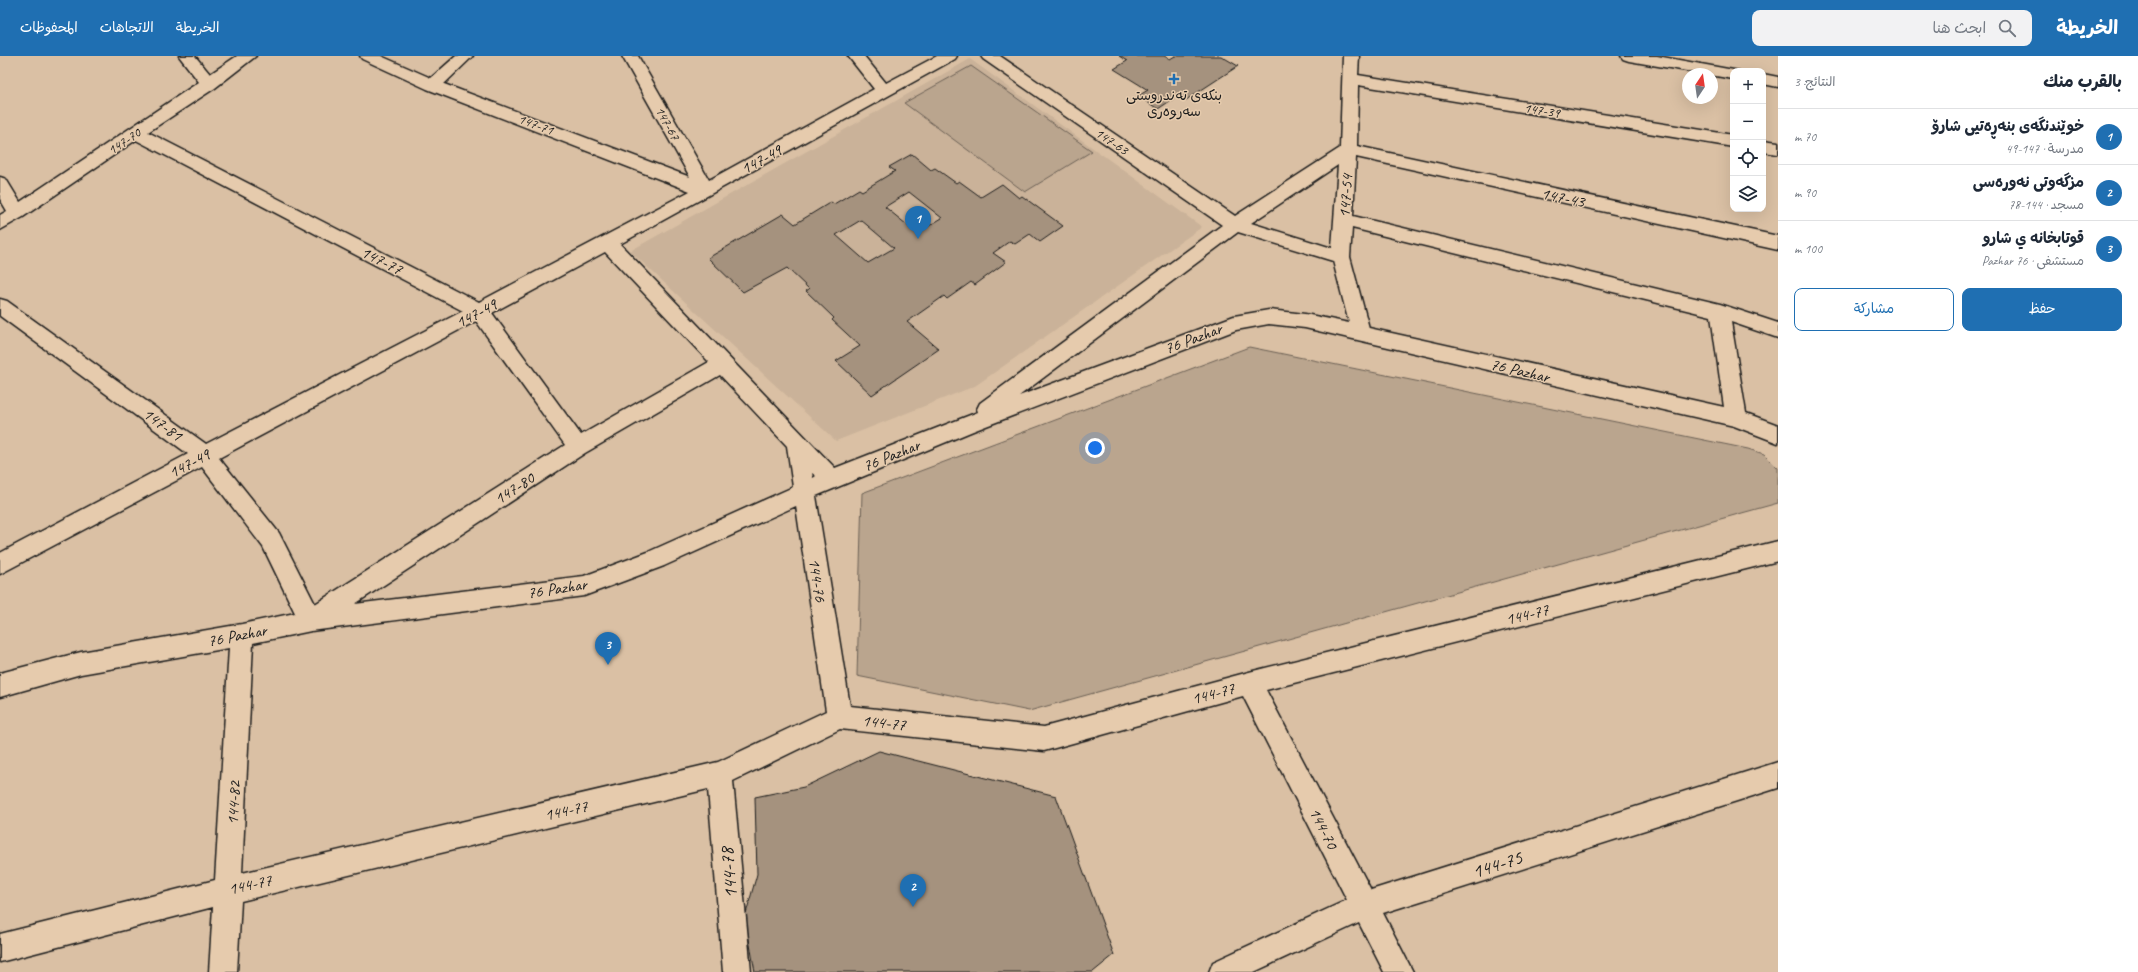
<!DOCTYPE html>
<html lang="ar">
<head>
<meta charset="utf-8">
<style>
  :root { --surface:#fff; --page:#f2f2f3; --text:#1f2937; --muted:#747a83; --line:#e0e1e3; --accent:#1f6fb2 }
  body { margin:0; font-family:Caveat,"Playpen Sans Arabic",sans-serif; background:var(--page); color:var(--text); direction:rtl }
  .controls { position:absolute; right:12px; top:12px; display:grid; overflow:hidden; border-radius:8px; box-shadow:0 4px 16px #0002 }
  .controls button { width:36px; height:36px; display:grid; place-items:center; padding:0; border:0; border-bottom:1px solid var(--line); background:var(--surface); color:var(--text); font:20px sans-serif }
  .compass { position:absolute; left:1682px; top:12px; width:36px; height:36px; border-radius:50%; background:var(--surface); box-shadow:0 4px 16px #0002; rotate:13deg }
  .you { position:absolute; left:1095px; top:392px; width:14px; height:14px; margin:-10px; border:3px solid #fff; border-radius:50%; background:#1a73e8; box-shadow:0 0 0 6px #1a73e833 }
  .badge { display:grid; place-items:center; width:26px; height:26px; border-radius:50%; background:var(--accent); color:#fff; font-size:13px; font-weight:700 }
  .pin { position:absolute; translate:-50% -33px; filter:drop-shadow(0 1px 2px #0008) }
  .pin::after { content:''; position:absolute; top:21px; width:14px; height:12px; background:inherit; clip-path:polygon(0 0,100% 0,50% 100%) }
  .list { margin:0; padding:0; list-style:none }
  h2 { display:flex; justify-content:space-between; align-items:center; height:52px; margin:0; padding:0 16px; font-size:17px }
  h2 small { font-size:13px; font-weight:400; color:var(--muted) }
  .list li { display:grid; grid-template-columns:26px 1fr auto; gap:12px; align-items:center; box-sizing:border-box; height:56px; padding:0 16px; border-top:1px solid var(--line) }
  .list b { display:block; font-size:15px; white-space:nowrap }
  .list p { margin:0; font-size:13px; white-space:nowrap; color:var(--muted) }
  .list em { font-size:13px; font-style:normal; color:var(--muted) }
  .actions { display:flex; gap:8px; padding:12px 16px }
  .actions a { flex:1; padding:9px 0; border:1px solid var(--accent); border-radius:8px; text-align:center; font-size:14px; color:var(--accent) }
  .actions .main { background:var(--accent); color:#fff }
  .icon { flex:none; width:22px; height:22px; fill:none; stroke:currentColor; stroke-width:2; stroke-linecap:round; stroke-linejoin:round }
  .map { position:relative; flex:none; width:1778px; height:916px; overflow:hidden; direction:ltr }
  header { display:flex; align-items:center; gap:24px; box-sizing:border-box; height:56px; padding:0 20px; background:var(--accent); color:#fff }
  header strong { font-size:19px }
  nav { display:flex; gap:22px; margin-inline-start:auto; font-size:14px }
  .search { width:280px; height:36px; background:var(--page); display:flex; align-items:center; gap:10px; box-sizing:border-box; padding:0 14px; border-radius:8px; color:var(--muted); font-size:15px }
  main { display:flex }
  aside { flex:1; background:var(--surface) }
  .map>svg:first-child { display:block }
  .built { fill:#cab299 }
  .green { fill:#baa58e; stroke:#6b6055 }
  .building { fill:#a5927e; stroke:#1c1c1c; fill-rule:evenodd }
  .lines { fill:none; stroke-linecap:round; stroke-linejoin:round }
  .minor-casing { stroke:#1c1c1c; stroke-width:3 }
  .minor { fill:#e6cbad; fill-rule:evenodd }
  .poi-dot { fill:#1f6fb2; stroke:#e6cbad; stroke-width:1.5 }
  .labels { text-anchor:middle; stroke-width:3; stroke-linejoin:round; paint-order:stroke }
  .far-poi-label { font-size:14px; fill:#1c1c1c; stroke:#e6cbad }
  .far-street-label { font-size:14px; fill:#1c1c1c; stroke:#e6cbad }
  .street-label { font-size:17px; fill:#1c1c1c; stroke:#e6cbad }
  .near-street-label { font-size:20px; fill:#1c1c1c; stroke:#e6cbad }
</style>
</head>
<body>
<header>
<strong>الخريطة</strong>
<div class="search"><svg class="icon" aria-label="search" viewBox="0 0 24 24"><circle cx="10" cy="10" r="6"/><path d="M15 15l6 6"/></svg>ابحث هنا</div>
<nav><a>الخريطة</a><a>الاتجاهات</a><a>المحفوظات</a></nav>
</header>
<main>
<aside>
<h2>بالقرب منك<small>النتائج: 3</small></h2>
<ul class="list">
<li><span class="badge">1</span><div><b>خوێندنگەی بنەڕەتیی شارۆ</b><p>مدرسة · 147-49</p></div><em>70 m</em></li>
<li><span class="badge">2</span><div><b>مزگەوتی نەورەسی</b><p>مسجد · 144-78</p></div><em>90 m</em></li>
<li><span class="badge">3</span><div><b>قوتابخانه ي شارو</b><p>مستشفى · 76 Pazhar</p></div><em>100 m</em></li>
</ul>
<div class="actions"><a class="main">حفظ</a><a>مشاركة</a></div>
</aside>
<div class="map">
<svg width="1778" height="916" viewBox="0 0 1778 916">
  <rect width="100%" height="100%" fill="#dac0a4"/>
  <filter id="ink" filterUnits="userSpaceOnUse"><feTurbulence type="fractalNoise" baseFrequency=".025" numOctaves="2"/><feDisplacementMap in="SourceGraphic" scale="8" xChannelSelector="R" yChannelSelector="G"/><feConvolveMatrix kernelMatrix="1 2 1 2 8 2 1 2 1" color-interpolation-filters="sRGB"/></filter>
  <g filter="url(#ink)">
    <path class="built" d="M970 3 1202 171 975 330 836 385 630 195Z"/>
    <path class="green" d="M971 10 1092 95 1025 136 904 47Z
      M1249 291 1748 393 1764 398 1778 412V447L1029 655 857 620 862 437Z"/>
    <path class="building" d="M1119 0H1164L1170 3 1175 0H1221L1238 10 1186 44 1179 39 1158 53 1138 40 1148 34 1114 13 1127 5Z
      M912 98 931 114 935 112 956 127 959 125 981 141 1002 128 1019 142 1022 140 1063 170 1040 186 1030 178 1015 188 1010 185 993 197 1006 206 975 229 971 226 947 243 944 240 907 266 939 293 872 339 836 305 860 290 832 264 834 262 806 235 809 233 787 212 743 236 708 202 783 158 795 168 831 146 834 148 859 133 862 135 895 115 889 111ZM909 136 942 162 917 177 885 151ZM861 164 894 192 868 207 836 179Z
      M879 695 1056 740 1114 899 1093 916H755L745 861 757 818 755 741 804 731Z"/>
    <g class="lines">
      <defs>
        <path id="minor" d="M179 0H195L210 18 237 0H256L215 32 148 76 479 246 690 135 427 33 362 3 360 0H381L431 22 456 0H473L444 28 690 121 622 0H638L709 124 874 33 848 0H864L886 27 937 0H957L955 3 620 188 835 412 978 356 977 353 980 347 1222 169 983 3 981 0H1000L1235 160 1340 92 1343 0H1359L1358 19 1733 79V91L1358 29 1357 90 1778 180V194L1356 101 1353 160 1720 248 1778 267V282L1731 266 1746 357 1778 369V387L1734 370 1305 272 1269 268 1236 274 973 375 816 440 850 650 1044 671 1249 616 1778 485V505L1266 634 1371 834 1778 706V732L1383 857 1413 916H1384L1359 867 1254 916H1209L1213 906 1347 844 1243 640 1044 695 840 673 733 725 751 916H723L708 733 241 845 237 916H209L213 851 0 906V878L215 824 229 592 81 618 0 641V617L81 596 242 568 295 557 263 491 202 411 0 518V497L188 398 0 260V243L7 245 206 388 463 255 136 84 23 161 0 174V159L7 155 0 143V121L6 123 20 146 199 26ZM1338 109 1332 192 1251 167ZM1352 172 1711 260 1724 351 1369 272 1350 201ZM1238 176 1333 205 1349 267 1305 258 1269 254 1234 260 1019 340ZM605 196 709 306 581 379 492 257ZM476 265 565 389 315 548 279 477 219 402ZM720 319 787 390 793 431 648 496 584 520 355 548 585 397ZM812 417 816 420 813 422ZM796 450 826 655 718 706 242 817 253 587 311 575 584 540 664 510Z
          M1621 0H1657L1739 15H1733V23L1629 5 1623 3Z
          M1763 18 1778 21V31L1763 28Z
          M1763 84 1778 86V98L1763 96Z"/>
      </defs>
      <use href="#minor" class="minor-casing"/>
      <use href="#minor" class="minor"/>
    </g>
  </g>
  <path class="poi-dot" d="M1172 17h4v4h4v4h-4v4h-4v-4h-4v-4h4z"/>
  <g class="labels">
    <g class="far-poi-label">
      <text x="1174" y="44">بنکەی تەندروستی<tspan x="1174" dy="16">سەروەری</tspan></text>
    </g>
    <g class="far-street-label">
      <text transform="translate(1542 54) rotate(9)" y="5">147-39</text>
      <text transform="translate(668 67) rotate(61)" y="5">147-67</text>
      <text transform="translate(536 68) rotate(21)" y="5">147-71</text>
      <text transform="translate(124 85) rotate(-34)" y="5">147-70</text>
      <text transform="translate(1112 85) rotate(34)" y="5">147-63</text>
    </g>
    <g class="street-label">
      <text transform="translate(761 103) rotate(-29)" y="6">147-49</text>
      <text transform="translate(1345 140) rotate(-86)" y="6">147-54</text>
      <text transform="translate(1563 141) rotate(12)" y="6">147-43</text>
      <text transform="translate(382 204) rotate(27)" y="6">147-77</text>
      <text transform="translate(476 257) rotate(-28)" y="6">147-49</text>
      <text transform="translate(1193 282) rotate(-21)" y="6">76 Pazhar</text>
      <text transform="translate(1520 314) rotate(13)" y="6">76 Pazhar</text>
      <text transform="translate(163 368) rotate(36)" y="6">147-81</text>
      <text transform="translate(891 399) rotate(-22)" y="6">76 Pazhar</text>
      <text transform="translate(189 407) rotate(-28)" y="6">147-49</text>
      <text transform="translate(514 432) rotate(-33)" y="6">147-80</text>
      <text transform="translate(818 524) rotate(81)" y="6">144-76</text>
      <text transform="translate(557 532) rotate(-9)" y="6">76 Pazhar</text>
      <text transform="translate(1527 558) rotate(-14)" y="6">144-77</text>
      <text transform="translate(237 579) rotate(-11)" y="6">76 Pazhar</text>
      <text transform="translate(1213 637) rotate(-15)" y="6">144-77</text>
      <text transform="translate(884 666) rotate(6)" y="6">144-77</text>
      <text transform="translate(233 747) rotate(-87)" y="6">144-82</text>
      <text transform="translate(566 754) rotate(-13)" y="6">144-77</text>
      <text transform="translate(1324 772) rotate(63)" y="6">144-70</text>
      <text transform="translate(250 828) rotate(-13)" y="6">144-77</text>
    </g>
    <g class="near-street-label">
      <text transform="translate(1497 808) rotate(-18)" y="7">144-75</text>
      <text transform="translate(728 817) rotate(-95)" y="7">144-78</text>
    </g>
  </g>
</svg>
<div class="controls">
<button>+</button>
<button>−</button>
<button><svg class="icon" aria-label="locate" viewBox="0 0 24 24"><circle cx="12" cy="12" r="6"/><path d="M12 2v4M12 18v4M2 12h4M18 12h4"/></svg></button>
<button><svg class="icon" aria-label="layers" viewBox="0 0 24 24"><path d="M12 4l9 5-9 5-9-5zM3 14l9 5 9-5"/></svg></button>
</div>
<svg class="compass" viewBox="-18 -18 36 36"><path d="M0-13l5 13h-10z" fill="#e53935"/><path d="M0 13l5-13h-10z" fill="#747a83"/></svg>
<div class="you"></div>
<div class="pin badge" style="left:918px;top:183px">1</div>
<div class="pin badge" style="left:913px;top:851px">2</div>
<div class="pin badge" style="left:608px;top:609px">3</div>
</div>
</main>
</body>
</html>
